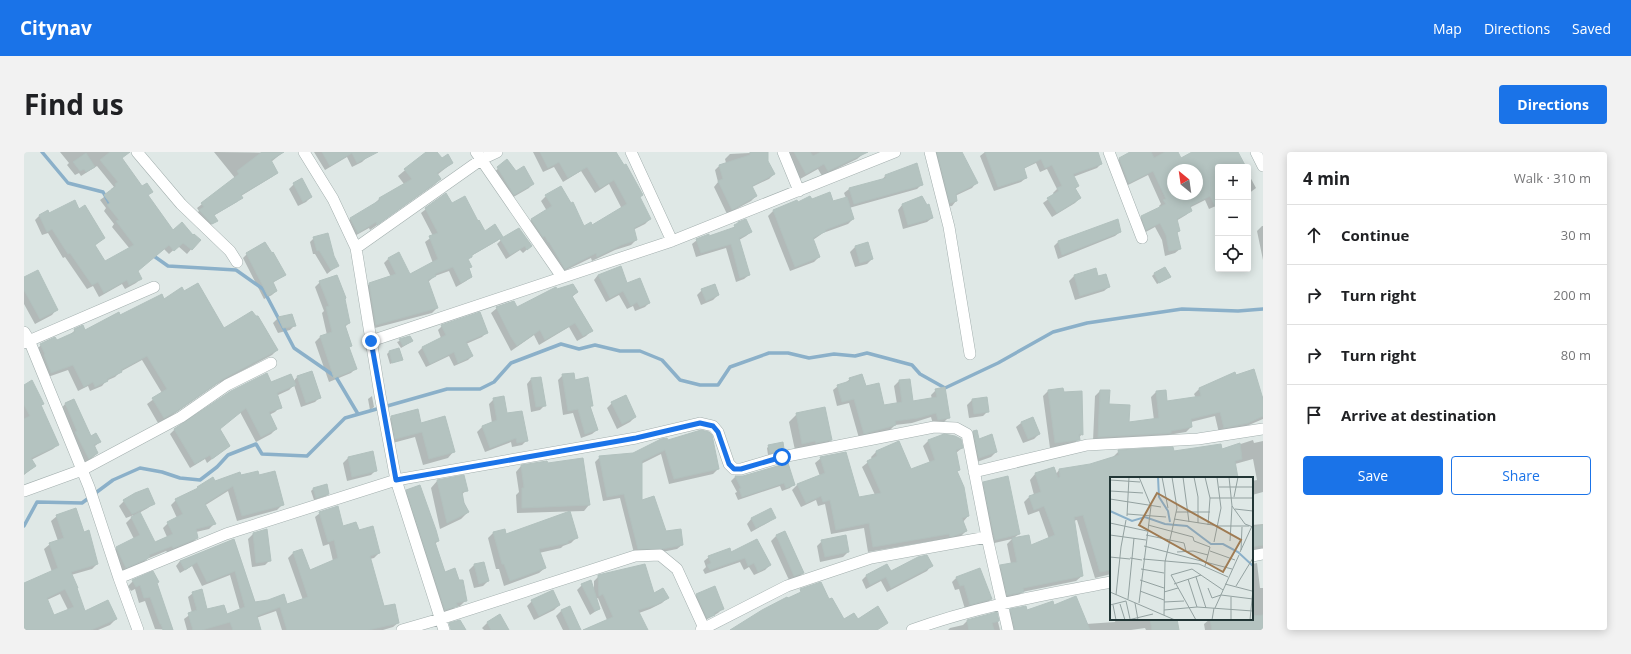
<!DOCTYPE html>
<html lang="en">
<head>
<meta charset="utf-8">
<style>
  :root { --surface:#fff; --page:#f2f2f2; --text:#202124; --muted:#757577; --line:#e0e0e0; --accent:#1a73e8 }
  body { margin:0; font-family:"Open Sans",sans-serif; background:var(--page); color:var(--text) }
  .controls { position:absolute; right:12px; top:12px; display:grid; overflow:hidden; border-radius:4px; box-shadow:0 2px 10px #0003 }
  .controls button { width:36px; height:36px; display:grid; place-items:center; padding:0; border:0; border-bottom:1px solid var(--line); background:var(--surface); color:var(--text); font:20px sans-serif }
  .compass { position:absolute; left:1143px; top:12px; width:36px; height:36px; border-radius:50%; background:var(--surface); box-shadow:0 2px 10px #0003; rotate:331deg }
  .stop { position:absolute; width:12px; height:12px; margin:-9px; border:3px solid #1a73e8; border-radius:50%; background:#fff }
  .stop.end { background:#1a73e8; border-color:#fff; box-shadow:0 1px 4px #0008 }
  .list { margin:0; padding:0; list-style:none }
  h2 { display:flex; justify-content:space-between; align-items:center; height:52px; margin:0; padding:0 16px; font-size:17px }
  h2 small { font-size:13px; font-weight:400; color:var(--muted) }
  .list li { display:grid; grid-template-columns:26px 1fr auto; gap:12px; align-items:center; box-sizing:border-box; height:60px; padding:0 16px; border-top:1px solid var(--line) }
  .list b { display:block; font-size:15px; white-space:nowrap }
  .list em { font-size:13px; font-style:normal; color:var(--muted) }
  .actions { display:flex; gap:8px; padding:12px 16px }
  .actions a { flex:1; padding:9px 0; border:1px solid var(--accent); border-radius:4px; text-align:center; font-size:14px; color:var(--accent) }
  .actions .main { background:var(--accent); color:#fff }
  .icon { flex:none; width:22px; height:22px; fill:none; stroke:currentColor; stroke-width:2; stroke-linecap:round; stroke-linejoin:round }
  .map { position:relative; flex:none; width:1239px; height:478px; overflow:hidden; border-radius:4px }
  header { display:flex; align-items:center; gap:24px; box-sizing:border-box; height:56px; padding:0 20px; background:var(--accent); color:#fff }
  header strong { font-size:19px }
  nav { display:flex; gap:22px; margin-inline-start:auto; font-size:14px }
  .intro { display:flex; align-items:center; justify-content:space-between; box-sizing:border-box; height:96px; padding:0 24px }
  h1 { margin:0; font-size:28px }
  .button { padding:10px 18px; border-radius:4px; background:var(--accent); color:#fff; font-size:14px; font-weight:700 }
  main { display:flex; gap:24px; padding:0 24px }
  aside { flex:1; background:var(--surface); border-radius:4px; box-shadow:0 2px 10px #0003 }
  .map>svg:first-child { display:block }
  .shadow { fill:#0003; fill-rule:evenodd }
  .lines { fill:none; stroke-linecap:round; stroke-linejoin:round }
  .stream { stroke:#8bb0c9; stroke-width:3.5 }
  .building { fill:#b4c3c0; stroke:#b2c1be; fill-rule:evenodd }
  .street-casing { stroke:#a3afae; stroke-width:12 }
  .street { stroke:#fff; stroke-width:11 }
  .route { stroke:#1a73e8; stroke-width:5 }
  .inset-river { fill:none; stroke:#8bb0c9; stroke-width:2 }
  .inset-road { fill:none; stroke:#93a1a0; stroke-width:1 }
  .view { fill:#9f7b53; fill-opacity:0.15; stroke:#9f7b53; stroke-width:2 }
  .inset-edge { fill:none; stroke:#223636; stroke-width:2 }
</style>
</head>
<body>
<header>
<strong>Citynav</strong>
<nav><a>Map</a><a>Directions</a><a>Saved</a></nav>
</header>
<div class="intro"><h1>Find us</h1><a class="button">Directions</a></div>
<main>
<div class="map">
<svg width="1239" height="478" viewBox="0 0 1239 478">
  <rect width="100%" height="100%" fill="#dfe8e6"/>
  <path class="shadow" d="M36 0H94L96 6 149 79 175 88 163 102 154 94 145 102 140 97 113 119 117 126 112 131 101 137 98 132 75 145 69 134 63 137 41 105 39 106 24 81 18 83 11 68 15 64 55 59 80 86 70 94 80 110 106 97 88 75 90 72 80 59 82 56 76 48 88 39 87 37 90 35 73 14 57 24 55 21 51 23 43 13 45 11Z
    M190 0 258 1 247 10 253 21 248 25 217 44V45L213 50 189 64 192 69 183 76 171 63 175 59 173 56 211 26Z
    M290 0H348L338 10 328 15 323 5 301 18Z
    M403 0H412L418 7 428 11 413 23 416 27 410 33 346 78 345 76 327 86 320 73 326 67 349 53 355 47 380 32 374 24Z
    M509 0H591L626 67 621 72 609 78 612 88 607 93 591 98 568 109 567 106 536 121 503 73 507 68 523 59 517 49 522 44 559 75 568 74 598 57 585 32 571 41 557 19 539 30 530 15 519 20Z
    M743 0V9L750 22 745 27 728 35 732 44 727 49 703 62 690 35 694 30 691 18 696 13 702 11 701 7 706 2Z
    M762 0H838L839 2 833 7 798 24 794 17 776 27Z
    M911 0H937L952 31 948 36 931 44 932 49 928 54 922 55Z
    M961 0H1073L1077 12 1073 16 1049 25 1054 34 1051 37 1056 46 1051 51 1028 65 1019 51 1030 43 1029 41 1033 37 1023 17 1016 20 1012 11 999 17 1002 26 997 30 970 39 956 4Z
    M1108 0H1153L1156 7 1171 0H1213L1221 15H1194V53L1185 57 1181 48 1165 56 1167 58 1162 63 1152 69 1155 79 1153 81 1156 97 1151 101 1141 104 1138 88 1131 75 1118 82 1113 70 1118 65 1136 56 1135 54 1137 52 1124 23 1100 35 1090 12 1095 7ZM1149 18H1173V42H1149Z
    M483 9 492 21 509 31 505 36 486 47 469 21Z
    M1224 21 1232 36 1224 42Z
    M861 24 898 32 893 37 825 56 829 67 824 72 799 81 789 88 795 105 790 110 766 119 744 64 749 59 787 48 808 50 822 46 820 41 825 37 858 28Z
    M270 32 287 45 282 50 274 54 265 37Z
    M897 45 908 66 903 70 879 77 874 58 878 53Z
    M427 52 460 80 478 85 473 89 447 104 443 108 446 115 444 117 447 125 442 129 432 135 425 119 411 124 404 130 413 156 408 161 347 177 341 137 345 132 367 125 360 111 364 107 385 124 409 111 401 90 409 84 397 61 402 57Z
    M1093 68 1096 80 1091 84 1034 107 1030 94 1034 90Z
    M711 74 727 80 722 84 715 88 725 123 720 127 712 130 702 96 672 105 668 92 673 88 708 77Z
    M1238 74H1239V108L1233 79Z
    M290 86 309 105 314 113 303 122 291 102H289L286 90Z
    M477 88 507 94 499 101 496 98 482 107 473 92Z
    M843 92 848 107 843 112 831 115 826 100 831 95Z
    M223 102 261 123 248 131 252 139 248 143 240 147 219 106Z
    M1130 122 1143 127 1133 132 1128 124Z
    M574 123 603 132 625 151 621 155 611 159 609 154 603 157 595 143 582 150 570 128Z
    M1050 124 1074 125 1085 135 1080 139 1051 148 1045 129Z
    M0 126 32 158 28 163 11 172 0 152Z
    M296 130 325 171 321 175 324 196 332 216 327 221 305 230 291 190 296 185 303 183 298 161 300 159 291 135Z
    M678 138 694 143 689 148 677 153 673 143Z
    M533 139 553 140 548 145 567 179 562 184 553 189 545 175 515 193 510 183 487 199 467 161 473 156H493Z
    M140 148 199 177 253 198 248 203 193 232 147 264 134 271 123 252 138 241 118 208 96 220 91 225 82 229 78 234 66 239 64 234 54 239 44 218 21 226 12 198 17 193 32 190 46 183 51 178 61 179 96 164Z
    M267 164 271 173 266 178 254 181 249 171 254 166Z
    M418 174 462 181 458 185 442 192 448 204 444 208 430 214 425 204 402 215 394 200 398 196 417 186 414 178Z
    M385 185 388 189 377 196 373 190Z
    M365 200 378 207 366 212 363 202Z
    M287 221 296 245 291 250 277 255 270 233 265 238 252 244 256 255 251 260 245 263 252 277 247 282 232 290 216 260 195 277 205 294 183 311 181 307 166 316 146 282 151 277 247 231 269 230 273 225Z
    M539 223 550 229 568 254 566 255 573 278 568 282 557 286 549 261 539 263 534 228Z
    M1212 224 1239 245V267L1218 276 1195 281 1191 264 1167 270V275L1162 280 1144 283 1141 286 1069 289 1071 244 1076 239 1084 253 1104 271 1130 268 1127 245 1132 240 1143 250 1172 246 1170 242 1176 236Z
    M507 227 521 253 516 258 507 260 503 232Z
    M826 227 841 235 859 255 873 252 870 234 875 229 885 228 888 250 908 247 907 243 912 238 924 266 920 270 909 272 907 265 888 271 871 273 866 278 835 286 825 251 813 254 809 238 814 234 821 231Z
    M0 234 19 252 16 254 34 292 29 297 7 308 11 314 0 323Z
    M1024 239 1058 282 1050 292 1026 296 1019 244Z
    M348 244 350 255 346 258 344 247Z
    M962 246 964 259 959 264 945 266 943 253 948 248Z
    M470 247 503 288 498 293 488 295 487 290 461 300 453 280 458 275 468 271 465 252Z
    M588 251 611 265 606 270 593 277 583 256Z
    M41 252 66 286 76 290 71 294 73 301 68 306 60 311 37 257Z
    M773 262 807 288 799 295 771 298 765 270Z
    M368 265 397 272 430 299 424 306 399 313 391 285 365 292 361 272Z
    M997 271 1015 282 1010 287 999 291 992 275Z
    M950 280 954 288 972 300 967 305 950 311 945 285Z
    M920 283 938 296 932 301 935 318 932 320 944 364 939 370 942 379 937 384 921 389 920 387 844 400 840 376 807 382 801 352 794 354 792 348 777 355 768 338 773 333 796 324 791 311 797 306 834 346 851 343 838 315 848 307 847 305 852 300 874 291 886 318 906 311 899 294 904 289Z
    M1229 288 1230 291 1239 289V340L1228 343V329L1233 328 1229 307 1211 312 1213 326H1087V422L1071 426 1053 368 1049 369 1058 424 1052 429 998 440 993 445 978 449 971 419 977 414 987 412 983 392 988 387 966 392 955 335 960 330 995 382 990 386 1006 394 1025 387 1015 359 1004 363 1000 350 1006 344 1010 343 1006 328 1011 322H1032L1035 318 1066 313 1089 305 1095 299 1149 300 1198 298Z
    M644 289 694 317 689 322 645 332 637 302 617 312V350L642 380 658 393 653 397 633 401H610L596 346 579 349 571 310 576 305 609 302Z
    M745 294 759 297 757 299 744 303 743 296Z
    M348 300 352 318 347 323 323 329 319 311 324 306Z
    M497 314 565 353 560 359 493 361 492 343 495 340 492 320Z
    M234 324 258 353 253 358 213 369 204 339 180 354 190 372 185 377 172 380 173 386 168 391 144 401 142 399 123 407 120 410 96 420 87 401 93 396 110 387 102 371 110 363 102 366 95 354 100 349 129 351 124 356 115 361 130 391 143 385 139 376 144 371 153 366 147 353 152 348 171 339 188 327 191 330 217 325Z
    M711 325H719L770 332 766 336 758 339 756 334 714 348 711 341 713 340 707 329Z
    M413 329 443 338 437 343 444 360 437 367 416 377 407 336Z
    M289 337 304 342 302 344 290 348 287 339Z
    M383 339 414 389 410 393 421 421 442 448 436 454 431 455 427 460 415 463 377 345Z
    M746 357 750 365 745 370 727 380 723 372 727 367Z
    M296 361 319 375 334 379 355 401 350 406 346 407 359 456 374 471 369 475 359 478H258L252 459 232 466 236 478H163L160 467 168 461 164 445 169 441 182 458 202 464 216 458 206 423 178 434 168 414 156 421 152 414 156 409 210 388 231 451 263 453 279 448 264 406 269 401 278 398 285 419 309 409 305 392 299 394 291 365Z
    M33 364 59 381 73 412 68 417 47 423 60 460 92 467 86 473 74 478H0V433L28 420 20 397 26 392 34 389 27 369ZM36 442 44 458 29 464 23 448Z
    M1239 372V397L1228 399V373Z
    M243 379 246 408 241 413 228 415 224 387 229 382Z
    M470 380 482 383 553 385 547 391 539 394 537 396 515 401 521 416 515 421 480 434 475 417H472L464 386Z
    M752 384 779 421 774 426 765 428 747 389Z
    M798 389 824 400 819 405 796 410 793 394Z
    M707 402 746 413 741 418 730 423 725 415 720 418 716 410 681 422 679 418 682 415 680 409 685 405Z
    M1233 411 1236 436H1239V478H1181L1180 472 1186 467H1228V412Z
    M450 413 464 429 459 434 450 436 445 418Z
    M863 414 866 420 907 414 903 419 863 440 857 429 842 437 838 428 842 424Z
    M575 424 643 446 638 451 626 457 615 461 623 478H559L583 468 574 446 572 447 575 457 566 463 553 438 558 433 570 439V429Z
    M933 425 967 447 962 452 941 457 935 437 931 438 928 430Z
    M109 429 132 431 149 478 131 477 121 449 115 451 111 437 107 439 104 434Z
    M673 443 699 456 694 461 678 470 668 447Z
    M508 449 535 453 530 458 510 468 503 454Z
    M1030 454 1062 472 1091 470 1092 467H1152L1154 478H1122L1121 476 1107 478H985L982 464 987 458 1002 459Z
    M545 455 556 478H539L532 464 537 459Z
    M972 462 976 478H924L926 476 939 473 943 469Z
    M476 464 483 478H460L458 476 463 471Z"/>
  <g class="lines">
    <path class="stream" d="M18 0 44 31 79 40 87 54
      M127 102 144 114 212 118 239 137 270 196 312 225 334 262
      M0 374 13 350 58 351 89 328 116 316 138 320 156 326 176 328 193 315 204 303 232 292 238 302 283 304 321 266 423 237H456L470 230 487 211 537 192 555 197 571 193 596 199H616L638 208 656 228 676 233H694L706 215 745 201H764L785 206 810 202 831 204 843 201 888 213 896 222 921 236 974 211 1029 180 1063 171 1158 157 1214 159 1239 157"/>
  </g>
  <path class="building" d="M86 0H106L98 6 118 34 123 31 129 40 124 43 149 78 158 70 169 83 170 82 177 88 168 98 159 91 150 99 145 93 114 119 118 127 105 133 103 128 80 141 74 130 68 133 46 101 44 102 28 77 23 80 15 63 24 58 25 61 51 48 55 57 61 53 81 86 71 93 81 109 110 93 92 69 95 68 83 53 86 51 80 43 92 34 91 32 94 30 76 8Z
    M238 0H260L247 8 254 21 217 43 219 46 190 63 194 69 188 72 175 58 180 55 177 51 215 22 213 19Z
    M298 0H354L333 11 328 1 306 14Z
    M402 0H413L418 6 424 2 429 11 413 21 417 27 353 73 352 70 334 81 326 66 356 48 355 46 388 27 380 17Z
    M516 0H592L600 13 602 12 619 43 616 45 627 67 610 76 613 88 597 93 573 105 572 101 541 117 525 90H524L521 84 519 85 507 67 528 54 521 43 537 34 547 51 549 50 560 74 567 70 568 73 603 52 590 28 576 36 563 15 544 26 535 10 524 16Z
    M726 0H744V9L751 22 728 34 733 44 708 58 694 29 699 27 695 13 726 3Z
    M770 0H786L789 4 797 0H844L804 19 800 12 782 22Z
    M913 0H938L954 31 932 42 933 49 926 51Z
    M961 0H1074L1078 12 1049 22 1055 34 1051 36 1057 46 1033 61 1023 46 1035 39 1033 36 1038 34 1028 13 1021 16 1017 7 1000 16 1003 26 974 35Z
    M1106 0H1127L1130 6 1141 0H1154L1157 6 1168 0H1214L1222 15H1194V60L1186 44 1166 54 1168 59 1153 67 1156 79 1153 80 1157 97 1145 99 1142 83 1136 71 1122 78 1117 64 1142 52 1139 48 1142 47 1129 19 1105 31 1095 6ZM1149 18H1173V42H1149Z
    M62 1 71 15 62 20 60 17 56 19 49 10Z
    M483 7 492 19 500 14 510 32 490 43 473 15Z
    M893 11 899 33 830 52 825 36 862 26 861 23Z
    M278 26 288 45 279 50 269 31Z
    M806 40 809 49 823 45 830 67 801 78 802 79 789 86 796 105 771 115 749 58 773 48 774 50 786 44 788 47Z
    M422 41 428 51 441 44 454 69 455 68 461 79 471 72 479 85 448 103V105L444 107 448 115 445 116 448 125 437 131 429 115 411 122 412 124 404 128 414 156 352 173 345 131 372 122 364 106 375 100 386 122 414 107 405 84 414 81 401 56Z
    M898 44 903 53 905 52 909 66 884 73 878 52Z
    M722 67 728 80 715 86 726 123 716 126 707 92 677 101 672 87 685 82V84L711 75 710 73 714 71V70Z
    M1094 67 1097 80 1038 103 1034 89Z
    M495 76 508 94 503 98 501 94 486 103 476 87Z
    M304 81 310 104 315 114 307 118 295 98 293 99 289 85Z
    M241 90 248 101 249 100 262 123 249 130 253 139 244 144 222 101Z
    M844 90 849 107 836 111 831 94Z
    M597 114 603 131 616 126 626 151 616 155 613 150 607 154 599 139 586 146 574 123Z
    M1141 115 1147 125 1135 131 1130 121Z
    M1072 116 1074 124 1082 122 1086 135 1056 144 1050 123Z
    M14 118 34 158 16 167 0 138V125Z
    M313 123 322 146 321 147 326 171 321 173 328 194 325 195 333 217 310 226 296 184 308 180 302 155 305 154 295 129Z
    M174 131 200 176 228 159 232 164H234L254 198 199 227 153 259 140 266 128 246 143 237 123 204 97 218 98 220 83 227 84 229 71 235 69 230 60 235 49 213 27 221 20 203 21 202 16 192 31 185 33 188 51 180 50 177 59 173 61 178 95 160 96 163 138 142 140 147 158 135 160 139Z
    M549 132 554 140 548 144 569 179 559 184 551 171 521 188 516 178 493 194 487 185 472 155 490 149 493 155 530 136 532 135 533 137Z
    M691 132 695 143 682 149 677 137Z
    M456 160 464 181 442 190 449 204 434 211 430 200 406 212 398 195 422 183 417 173Z
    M268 162 272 174 259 176 254 165Z
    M386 184 389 189 379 194 375 187Z
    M375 196 379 208 368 211 365 199Z
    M1230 217 1239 247V264L1224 271 1200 276 1196 260 1167 267 1168 275 1147 279V281L1074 285 1076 238H1086L1085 252 1106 253 1105 270 1135 266 1132 239 1142 238 1143 249 1177 244 1175 236 1211 220 1212 223Z
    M288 219 297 246 282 251 273 224Z
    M243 221 247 230 267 222 272 233 253 241 258 256 245 260 253 277 237 285 222 256 196 277 206 294 188 307 186 303 171 312 150 277 207 239Z
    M550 221 551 228 564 225 569 254H566L574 278 561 282 554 257 544 259 538 222Z
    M838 222 842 234 855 231 860 253 878 250 875 228 886 227 889 249 913 245 911 237 921 235 926 266 914 268 912 261 894 266 871 269 872 273 840 282 830 247 818 250 813 233 826 229 825 226Z
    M517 225 522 254 512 255 507 226Z
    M8 228 20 252 17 253 35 293 7 306 12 314 0 322V267L6 264 0 253V233Z
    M1039 236 1040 240 1058 239 1059 283 1055 282 1056 288 1031 291 1024 238Z
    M602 243 612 265 598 272 587 250Z
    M480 244 483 261 498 259 504 289 493 291 492 286 466 296 458 274 473 268 469 246Z
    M963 245 965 260 950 262 948 247Z
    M50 247 67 284 72 281 77 290 70 293 74 301 65 307 51 280 53 279 41 251Z
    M801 255 808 288 792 291 791 289 778 292 772 261Z
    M394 257 397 271 421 264 431 300 405 307 398 280 371 287 367 264Z
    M1009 265 1016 282 1004 287 997 270Z
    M677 278 685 280 688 283 695 317 650 327 641 298 618 309V348L630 344 642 379 657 377 659 393 638 397H614L600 342 583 345 575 304 609 301 637 287 643 286 644 288Z
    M953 278 955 287 968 282 973 300 955 306 949 279Z
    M920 282 931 284 937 287 939 296 932 298 936 318 933 319 940 335 945 364 938 366 943 379 930 384 926 385 925 382 849 395 845 371 812 378 806 348 799 350 797 344 782 351 773 332 801 321 796 305 822 300 835 345 857 341 843 309 853 304 852 299 875 289 887 317 911 308 904 288Z
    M759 290 760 297 746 301 744 293Z
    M1216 291 1218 307 1211 309 1214 326H1087V418L1076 420 1059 363 1050 365 1059 424 999 436 1000 440 983 443 976 413 993 410 988 386 1005 383 1007 393 1031 383 1020 354 1010 358 1005 344 1017 340 1011 321 1030 315 1034 326 1036 325 1035 317 1066 312 1095 303 1094 298 1149 295 1150 299 1197 292 1198 297Z
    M349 299 353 319 328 325 324 305Z
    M559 306 566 353 498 356V336H500L497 313 523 309 524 311Z
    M764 311 771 333 762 336 760 331 718 345 715 337 717 336 711 324H719Z
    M234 319 235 323 251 319 260 353 218 364 209 334 181 352 192 372 172 377 174 386 149 396 148 394 125 403 126 404 123 407 102 416 92 395 116 383 107 365 116 360 131 390 149 382 143 370 159 362 151 347 174 336 173 335 189 325 191 329 216 320 217 323Z
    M440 323 444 339 438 340 440 351 445 360 423 371 413 328Z
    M984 324 996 382 971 388 959 330Z
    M303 332 305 342 292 346 289 336Z
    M396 333 412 378 415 389 411 390 421 420 431 416 435 428H439L443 449 432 451 434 454 421 458 382 338Z
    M124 336 131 352 108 362 99 348 111 341Z
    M314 354 319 374 332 370 335 378 349 374 356 401 346 404 360 454 371 452 375 471 344 478H263L256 455 233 464 237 478H209L206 470 178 478H169L164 461 173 458 168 440 178 437 183 457 200 453 203 462 221 455 211 419 183 430 173 410 161 418 156 409 210 387 231 450 244 448 260 442 263 452 284 445 269 400 278 397 286 418 314 406 310 388 304 390 295 360Z
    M52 356 60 380 65 378 74 412 47 420 54 436H53L61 459 84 448 93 467 67 478H0V431L34 416 25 391 40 386 32 363ZM41 437 50 455 30 463 23 446Z
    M747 356 752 366 732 376 727 366Z
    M546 359 554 386 544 389V391L515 397 522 416 486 429 480 412H478L469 380 481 377 482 382Z
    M1239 373V393L1228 395V375Z
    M243 377 247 409 232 411 229 381Z
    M761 379 780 421 770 424 752 383Z
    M822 383 825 400 801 405 797 388Z
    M733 387 747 413 734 420 730 411 724 414 721 406 686 418 683 413 687 411 684 404 706 396 707 400Z
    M903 403 909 414 867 436 862 425 846 433 842 423 863 412 867 419 894 405Z
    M460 410 465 429 455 432 450 412Z
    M621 412 630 441 639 436 645 446 632 453 614 458 624 478H559L589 465 579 442 575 444 574 423Z
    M956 416 968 447 946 453 940 433 936 434 932 425Z
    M129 419 135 430 133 431 149 478H139L137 472H136L126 445 120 446 116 433 112 435 108 428Z
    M567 428 576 457 571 459 557 432Z
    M797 430 805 447 808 446 820 467 830 461 834 467 854 454 864 471 853 478H706L738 458 763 445 764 446 777 440 776 437Z
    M691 434 700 457 690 461 691 463 683 466 672 442Z
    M529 438 536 453 515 464 507 448Z
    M1052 444 1066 478H991L986 457 1002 454 1003 458 1029 449 1030 453Z
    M546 454 557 478H546L537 458Z
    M973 460 975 469 968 471 970 478H945L943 468Z
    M476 462 485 478H467L463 470Z
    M1239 463V478H1188L1186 467H1228V464Z
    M1126 467H1153L1155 478H1128Z
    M436 468 442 478H427L425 471Z"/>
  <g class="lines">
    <defs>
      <path id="street" d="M113 0 157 52 206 99 213 110
        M280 0 309 47 332 96 356 243 372 328 420 478
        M452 0 538 125
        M607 0 648 89
        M759 0 775 39
        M906 0 925 75 946 202
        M1085 0 1118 86
        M1232 0 1239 14
        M332 96 458 7 473 0
        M0 180 5 188 65 335 95 426 114 478
        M347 189 648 89 871 0
        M0 191 130 135
        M950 320 1063 293 1174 287 1239 277
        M0 339 58 318 157 265 203 233 247 211
        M1228 404 1239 402
        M95 426 202 382 372 328 612 286 676 271 689 274 694 280 705 312 710 317H717L758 305 910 275 932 276 943 282 963 385 984 478
        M378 478 416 467 611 404 636 403 653 417 680 476
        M677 478 763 434 847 406 963 385
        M888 478C953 454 1020 443 1087 430"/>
    </defs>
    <use href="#street" class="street-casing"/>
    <use href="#street" class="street"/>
  </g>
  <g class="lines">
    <path class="route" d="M347 189 372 328 612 286 676 271 689 274 694 280 705 312 710 317H717L758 305"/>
  </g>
  <g transform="translate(1086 325)">
    <rect width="143" height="143" fill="#dfe8e6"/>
    <path class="inset-river" d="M48 0 49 20 58 34 60 45M0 34 22 44 35 40 55 47 77 49 101 67H113L128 75 143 89"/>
    <path class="inset-road" d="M52 0 58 31M73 0 79 45M84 0 88 20V46M95 0 100 21 98 48M119 0 122 29 120 64M0 3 30 5M109 10H143M0 14 33 16M124 20 128 0M100 21H143M0 22 51 30M122 29 135 47 143 50M125 32 143 34M66 35H100M17 37 56 40M17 39 19 0M64 42 109 49H139M0 46 37 54M38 48 83 60 84 64 100 70 95 89M0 58 36 63M36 58 74 66 76 74M104 65 111 31 107 0M34 69 122 92M131 73 132 50M100 74 125 83M67 75 83 74 98 78M130 75 142 49M0 80 20 82M20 81 32 83M33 82 89 87 118 100M31 92 54 96M86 100 96 131M78 102 87 130M30 103 54 111M64 107 91 98M115 107 142 114M126 109 143 81M98 111 102 121 111 118 143 122M30 114 54 123M0 115 65 143M54 115 68 111M6 118 11 70 16 43M121 120V143M18 122 24 61M16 124 20 142M54 125 74 124M25 126 28 143M29 126 41 29 29 0M10 127 15 143M0 128 16 124M3 128 6 143M105 131 129 78M54 133 87 130 143 134M54 138 55 85 67 31 62 0M18 143 43 137M86 143 61 98 82 92 113 113M102 143 104 131M140 143 143 112"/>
    <path class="view" d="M47 16 131 63 113 95 29 48Z"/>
    <rect width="143" height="143" class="inset-edge"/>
  </g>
</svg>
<div class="controls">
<button>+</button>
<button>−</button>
<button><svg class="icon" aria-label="locate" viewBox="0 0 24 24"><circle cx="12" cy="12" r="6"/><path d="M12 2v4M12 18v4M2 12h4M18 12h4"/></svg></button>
</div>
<svg class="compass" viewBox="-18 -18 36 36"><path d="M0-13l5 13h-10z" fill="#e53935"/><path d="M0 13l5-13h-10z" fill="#757577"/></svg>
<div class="stop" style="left:758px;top:305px"></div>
<div class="stop end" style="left:347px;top:189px"></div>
</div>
<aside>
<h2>4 min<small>Walk · 310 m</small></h2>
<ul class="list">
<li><svg class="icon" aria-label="ahead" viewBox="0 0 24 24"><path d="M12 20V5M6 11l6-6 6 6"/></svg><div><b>Continue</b></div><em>30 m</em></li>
<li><svg class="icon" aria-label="right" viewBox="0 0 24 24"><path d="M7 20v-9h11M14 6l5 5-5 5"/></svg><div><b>Turn right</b></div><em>200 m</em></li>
<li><svg class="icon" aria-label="right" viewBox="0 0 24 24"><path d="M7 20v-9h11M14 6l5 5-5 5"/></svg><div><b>Turn right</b></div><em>80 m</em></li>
<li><svg class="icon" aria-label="arrive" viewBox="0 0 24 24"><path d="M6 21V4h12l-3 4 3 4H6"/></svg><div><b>Arrive at destination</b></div></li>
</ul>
<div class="actions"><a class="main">Save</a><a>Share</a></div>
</aside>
</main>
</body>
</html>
